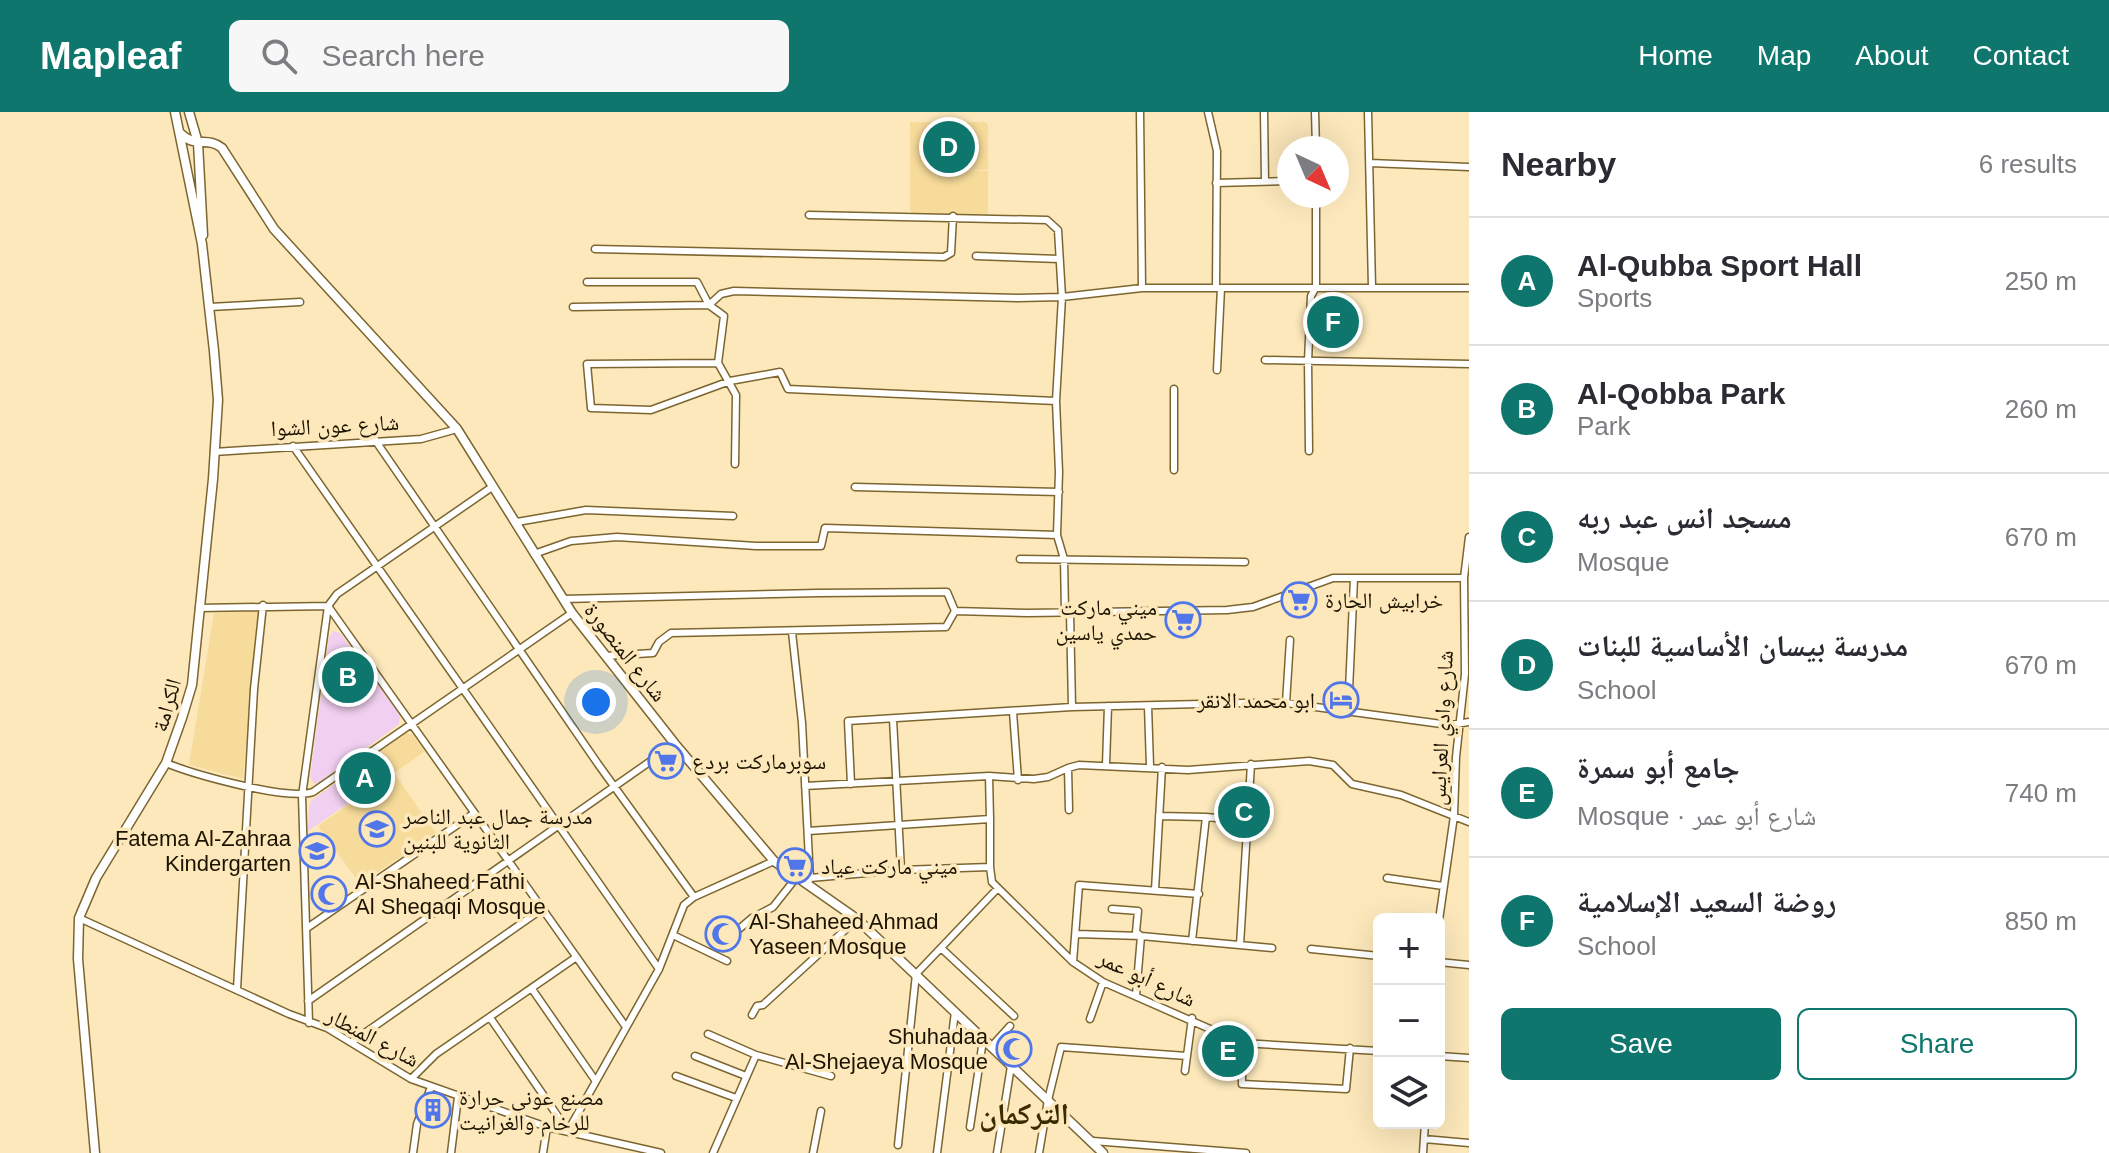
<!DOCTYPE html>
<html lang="en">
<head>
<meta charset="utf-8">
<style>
  :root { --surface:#fff; --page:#f7f7f7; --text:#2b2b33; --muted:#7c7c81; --line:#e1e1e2; --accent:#0f766e }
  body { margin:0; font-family:Helvetica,"Noto Naskh Arabic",sans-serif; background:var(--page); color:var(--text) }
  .controls { position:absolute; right:24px; bottom:24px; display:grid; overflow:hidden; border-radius:12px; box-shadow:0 8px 32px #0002 }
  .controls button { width:72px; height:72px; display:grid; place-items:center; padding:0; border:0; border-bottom:2px solid var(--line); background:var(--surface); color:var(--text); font:40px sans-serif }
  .compass { position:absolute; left:1277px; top:24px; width:72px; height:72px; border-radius:50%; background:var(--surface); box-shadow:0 8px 32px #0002; rotate:136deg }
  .you { position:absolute; left:596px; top:590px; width:28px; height:28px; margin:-20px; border:6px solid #fff; border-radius:50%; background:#1a73e8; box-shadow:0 0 0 12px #1a73e833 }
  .badge { display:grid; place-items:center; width:52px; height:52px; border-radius:50%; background:var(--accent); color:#fff; font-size:26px; font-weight:700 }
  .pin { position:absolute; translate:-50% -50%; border:4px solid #fff; box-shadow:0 2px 8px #0006 }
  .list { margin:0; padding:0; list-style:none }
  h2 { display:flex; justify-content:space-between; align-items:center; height:104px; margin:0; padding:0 32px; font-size:34px }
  h2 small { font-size:26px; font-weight:400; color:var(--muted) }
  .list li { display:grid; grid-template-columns:52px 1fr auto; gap:24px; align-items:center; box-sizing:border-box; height:128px; padding:0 32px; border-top:2px solid var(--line) }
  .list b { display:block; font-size:30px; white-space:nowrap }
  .list p { margin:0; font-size:26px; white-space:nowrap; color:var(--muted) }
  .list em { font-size:26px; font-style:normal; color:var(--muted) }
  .actions { display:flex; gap:16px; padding:24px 32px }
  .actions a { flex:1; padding:18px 0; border:2px solid var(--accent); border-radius:12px; text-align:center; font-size:28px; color:var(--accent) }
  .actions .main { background:var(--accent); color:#fff }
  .icon { flex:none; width:44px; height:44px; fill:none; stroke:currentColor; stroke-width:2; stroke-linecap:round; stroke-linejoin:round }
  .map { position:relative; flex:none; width:1469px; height:1041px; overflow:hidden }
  header { display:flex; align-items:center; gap:48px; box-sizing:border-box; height:112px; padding:0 40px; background:var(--accent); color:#fff }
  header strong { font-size:38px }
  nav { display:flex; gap:44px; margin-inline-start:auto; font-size:28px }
  .search { width:560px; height:72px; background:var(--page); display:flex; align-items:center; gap:20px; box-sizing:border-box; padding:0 28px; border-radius:12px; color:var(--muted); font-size:30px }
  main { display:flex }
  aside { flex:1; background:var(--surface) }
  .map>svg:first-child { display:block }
  .built { fill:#f7db9a }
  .green { fill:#f1cff0 }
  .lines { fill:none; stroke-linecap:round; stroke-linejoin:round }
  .street-casing { stroke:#7c652f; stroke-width:9 }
  .secondary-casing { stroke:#7c652f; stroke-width:11 }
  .street { stroke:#fff; stroke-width:6 }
  .secondary { stroke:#fff; stroke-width:8 }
  .labels { text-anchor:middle; stroke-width:7; stroke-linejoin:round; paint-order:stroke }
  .street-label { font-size:22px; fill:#1c1300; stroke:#fce8bb }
  .poi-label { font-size:22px; fill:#1c1300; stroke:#fce8bb; text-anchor:start }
  .district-label { font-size:30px; font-weight:bold; fill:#3b2b00; stroke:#fce8bb }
</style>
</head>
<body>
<header>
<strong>Mapleaf</strong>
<div class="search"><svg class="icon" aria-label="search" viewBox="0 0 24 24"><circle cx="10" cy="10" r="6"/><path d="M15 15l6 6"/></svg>Search here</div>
<nav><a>Home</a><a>Map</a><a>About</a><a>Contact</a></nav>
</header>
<main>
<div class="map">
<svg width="1469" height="1041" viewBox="0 0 1469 1041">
  <rect width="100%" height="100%" fill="#fce8bb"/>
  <path class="built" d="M910 10H985L988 13V58H929L988 59V103L913 102 910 98Z
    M259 498 243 667 189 653 214 501Z
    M406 621 413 623 425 639 394 661 436 721 360 772 318 714 386 666 372 645Z"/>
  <path class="green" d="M333 519 340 521 400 603 399 612 320 670 314 672 310 665 329 526Z
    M372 645 387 665 308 719 309 694 312 688Z"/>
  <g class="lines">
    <defs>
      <path id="street" d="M1140 0 1142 176
        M1208 0 1217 39 1216 176
        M1264 0 1265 69
        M1315 0 1316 36
        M1368 0 1372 175
        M1370 51 1469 55
        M1216 71 1289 69
        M809 103 1047 108 1058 118 1062 185 1056 289 1059 360 1057 423 1064 447 1065 500
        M595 137 944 145 951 141 953 104
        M976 144 1059 147
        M587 170H697L709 193 724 204 718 251 736 283 735 352
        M210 195 300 190
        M573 195 709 193 721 182 734 179 1018 186 1062 185 1142 176H1469
        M1265 248 1469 252
        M718 251 587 252 591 296 651 298 730 269 780 260 788 277 1056 289
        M1217 258 1221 176
        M1174 277V358
        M375 328 598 652 694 785
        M293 334 659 857
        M1309 339 1308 249 1311 184 1316 175V84
        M214 340 421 327 457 317
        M855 375 1059 380
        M517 410 586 398 733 404
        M534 442 571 429 617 425 756 434H821L825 416 1057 423
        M1020 447 1245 450
        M563 487 818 481 947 480 955 499 1028 501 1227 498 1253 495 1333 466H1464
        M328 494 626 915
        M199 496 328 494
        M1070 500 1072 595
        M792 520 802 611 810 767
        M605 544 653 541 659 530 671 521 946 515 955 499
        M1286 591 1290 528
        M1148 594 1150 654
        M1013 600 1018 668
        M1348 601 1354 466
        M893 607 901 758
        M166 651C193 662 287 689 313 680L572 501
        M1106 653 1108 594
        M989 664 990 707
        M851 672 848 609 1072 595 1244 591H1286L1449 613 1469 610
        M805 674 989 664 1034 667 1048 665 1068 656
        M1069 698 1068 656 1079 653 1188 658 1309 649 1333 653 1352 672 1401 683 1469 710
        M1159 704 1206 705
        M808 719 990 707V755L901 758 810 766
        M990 755 992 770 998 776 1073 850 1103 870 1242 931 1379 939
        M1387 766 1443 774
        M1155 778 1162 655
        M1112 797 1138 799 1136 820 1141 824 1136 883
        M79 806 289 902 327 916 411 967 547 1015 661 1041
        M1439 808 1454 704 1456 645 1465 562 1464 466 1469 425
        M307 816 473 702
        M739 817 752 806 773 795 796 766
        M1076 822 1141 824 1272 836
        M673 823 727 849
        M1192 829 1206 705 1248 709
        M1240 833 1251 652
        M941 836 1014 904
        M1311 837 1379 844
        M1073 850 1079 773 1199 782
        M1439 850 1469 853
        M237 877 254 577 263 493
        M532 877 595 968
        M308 889 675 632
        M752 903 757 894 763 893 857 807
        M491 907 568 1019 659 857 684 793 694 785 774 749
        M1090 907 1103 870
        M309 911 302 684 328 494 337 482 492 375
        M708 922 756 943
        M352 930 542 797
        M1242 931V972L1346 977 1350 936
        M991 935 1010 914
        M695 944 746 964
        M1439 944 1469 946
        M1185 959 1192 906
        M676 964 736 986
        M411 967 436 942 575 846
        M970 1015 983 928
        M1424 1027 1469 1031
        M1093 1029 1246 1041
        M898 1033 916 862 998 776
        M413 1041 417 1012 431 975
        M451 1041 458 985
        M543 1041 547 1015
        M713 1041 756 943 831 964
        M813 1041 821 999
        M937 1041 955 900
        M997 1041 1011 954
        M1039 1041 1048 988 1061 935 1187 944
        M1423 1041 1425 1011"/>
      <path id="secondary" d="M189 0 198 31 203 123
        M180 21C195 37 208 24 222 36L274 117 457 317 572 501 675 632 774 749 857 807 1103 1041
        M95 1041 78 847 79 806 96 766 166 651 182 606 192 573 213 367 218 288 214 239 202 132 175 0"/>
    </defs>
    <use href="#street" class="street-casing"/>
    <use href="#secondary" class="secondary-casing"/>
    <use href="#street" class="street"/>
    <use href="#secondary" class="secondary"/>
  </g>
  <defs>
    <symbol id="supermarket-ring" viewBox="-11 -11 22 22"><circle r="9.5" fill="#fce8bb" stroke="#5076ea" stroke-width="1.5"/><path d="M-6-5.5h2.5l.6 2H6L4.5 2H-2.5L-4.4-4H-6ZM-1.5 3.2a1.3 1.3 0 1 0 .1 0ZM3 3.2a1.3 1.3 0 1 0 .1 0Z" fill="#5076ea"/></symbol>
    <symbol id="hotel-ring" viewBox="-11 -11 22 22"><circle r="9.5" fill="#fce8bb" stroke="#5076ea" stroke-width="1.5"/><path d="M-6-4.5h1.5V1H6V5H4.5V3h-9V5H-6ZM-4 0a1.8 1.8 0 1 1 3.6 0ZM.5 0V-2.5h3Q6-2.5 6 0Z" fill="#5076ea"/></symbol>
    <symbol id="school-ring" viewBox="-11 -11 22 22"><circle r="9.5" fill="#fce8bb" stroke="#5076ea" stroke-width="1.5"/><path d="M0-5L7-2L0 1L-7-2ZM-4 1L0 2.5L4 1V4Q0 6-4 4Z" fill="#5076ea"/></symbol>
    <symbol id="mosque-ring" viewBox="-11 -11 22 22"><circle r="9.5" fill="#fce8bb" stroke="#5076ea" stroke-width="1.5"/><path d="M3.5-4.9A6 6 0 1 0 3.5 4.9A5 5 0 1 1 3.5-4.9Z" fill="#5076ea"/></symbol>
    <symbol id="building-ring" viewBox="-11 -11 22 22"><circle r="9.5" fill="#fce8bb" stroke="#5076ea" stroke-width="1.5"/><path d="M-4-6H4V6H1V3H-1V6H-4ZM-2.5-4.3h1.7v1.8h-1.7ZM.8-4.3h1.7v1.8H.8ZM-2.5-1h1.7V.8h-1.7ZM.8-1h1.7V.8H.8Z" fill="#5076ea"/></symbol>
  </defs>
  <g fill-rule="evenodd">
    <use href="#supermarket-ring" x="1279" y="468" width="40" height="40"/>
    <use href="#supermarket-ring" x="1163" y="488" width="40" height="40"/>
    <use href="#hotel-ring" x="1321" y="568" width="40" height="40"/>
    <use href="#supermarket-ring" x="646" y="629" width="40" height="40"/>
    <use href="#school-ring" x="357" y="697" width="40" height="40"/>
    <use href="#school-ring" x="297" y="719" width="40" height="40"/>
    <use href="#supermarket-ring" x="775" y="734" width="40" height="40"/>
    <use href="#mosque-ring" x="309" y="762" width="40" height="40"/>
    <use href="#mosque-ring" x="703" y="802" width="40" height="40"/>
    <use href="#mosque-ring" x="994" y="917" width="40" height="40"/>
    <use href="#building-ring" x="413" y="978" width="40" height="40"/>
  </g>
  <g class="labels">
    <g class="street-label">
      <text transform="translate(335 313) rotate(-3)" y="8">شارع عون الشوا</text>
      <text transform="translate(626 540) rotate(52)" y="8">شارع المنصورة</text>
      <text transform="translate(166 593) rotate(-74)" y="8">الكرامة</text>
      <text transform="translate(1441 616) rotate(-87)" y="8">شارع وادي العرايس</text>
      <text transform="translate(1147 866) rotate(25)" y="8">شارع أبو عمر</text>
      <text transform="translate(373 925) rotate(28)" y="8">شارع المنطار</text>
    </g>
    <g class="poi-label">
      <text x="1325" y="496">خرابيش الحارة</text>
      <text x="1157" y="503" text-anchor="end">ميني ماركت<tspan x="1157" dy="25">حمدي ياسين</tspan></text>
      <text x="1315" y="596" text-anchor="end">ابو محمد الانقر</text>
      <text x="692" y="657">سوبرماركت بردع</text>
      <text x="403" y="712">مدرسة جمال عبد الناصر<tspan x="403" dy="25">الثانوية للبنين</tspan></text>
      <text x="291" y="734" text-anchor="end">Fatema Al-Zahraa<tspan x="291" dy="25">Kindergarten</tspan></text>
      <text x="821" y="762">ميني ماركت عياد</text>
      <text x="355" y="777">Al-Shaheed Fathi<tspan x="355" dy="25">Al Sheqaqi Mosque</tspan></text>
      <text x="749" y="817">Al-Shaheed Ahmad<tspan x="749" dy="25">Yaseen Mosque</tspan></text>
      <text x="988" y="932" text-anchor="end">Shuhadaa<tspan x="988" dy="25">Al-Shejaeya Mosque</tspan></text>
      <text x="459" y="993">مصنع عوني حرارة<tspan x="459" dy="25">للرخام والغرانيت</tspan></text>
    </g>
    <g class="district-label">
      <text x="1024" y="1012">التركمان</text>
    </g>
  </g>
</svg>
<div class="controls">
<button>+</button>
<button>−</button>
<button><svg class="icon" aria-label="layers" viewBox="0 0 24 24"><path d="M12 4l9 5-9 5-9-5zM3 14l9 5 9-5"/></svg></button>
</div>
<svg class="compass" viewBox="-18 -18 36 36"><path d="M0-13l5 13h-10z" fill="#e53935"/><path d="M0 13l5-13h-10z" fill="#7c7c81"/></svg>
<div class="you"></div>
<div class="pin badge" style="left:365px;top:666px">A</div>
<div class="pin badge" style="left:348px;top:565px">B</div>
<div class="pin badge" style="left:1244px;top:700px">C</div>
<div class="pin badge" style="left:949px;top:35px">D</div>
<div class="pin badge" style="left:1228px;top:939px">E</div>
<div class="pin badge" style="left:1333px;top:210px">F</div>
</div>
<aside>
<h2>Nearby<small>6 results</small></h2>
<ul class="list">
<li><span class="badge">A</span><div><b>Al-Qubba Sport Hall</b><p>Sports</p></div><em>250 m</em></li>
<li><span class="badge">B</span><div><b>Al-Qobba Park</b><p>Park</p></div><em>260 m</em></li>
<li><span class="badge">C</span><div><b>مسجد انس عبد ربه</b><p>Mosque</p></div><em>670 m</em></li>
<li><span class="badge">D</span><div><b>مدرسة بيسان الأساسية للبنات</b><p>School</p></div><em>670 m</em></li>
<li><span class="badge">E</span><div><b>جامع أبو سمرة</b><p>Mosque · شارع أبو عمر</p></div><em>740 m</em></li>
<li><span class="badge">F</span><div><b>روضة السعيد الإسلامية</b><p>School</p></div><em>850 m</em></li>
</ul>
<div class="actions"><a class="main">Save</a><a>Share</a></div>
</aside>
</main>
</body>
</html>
